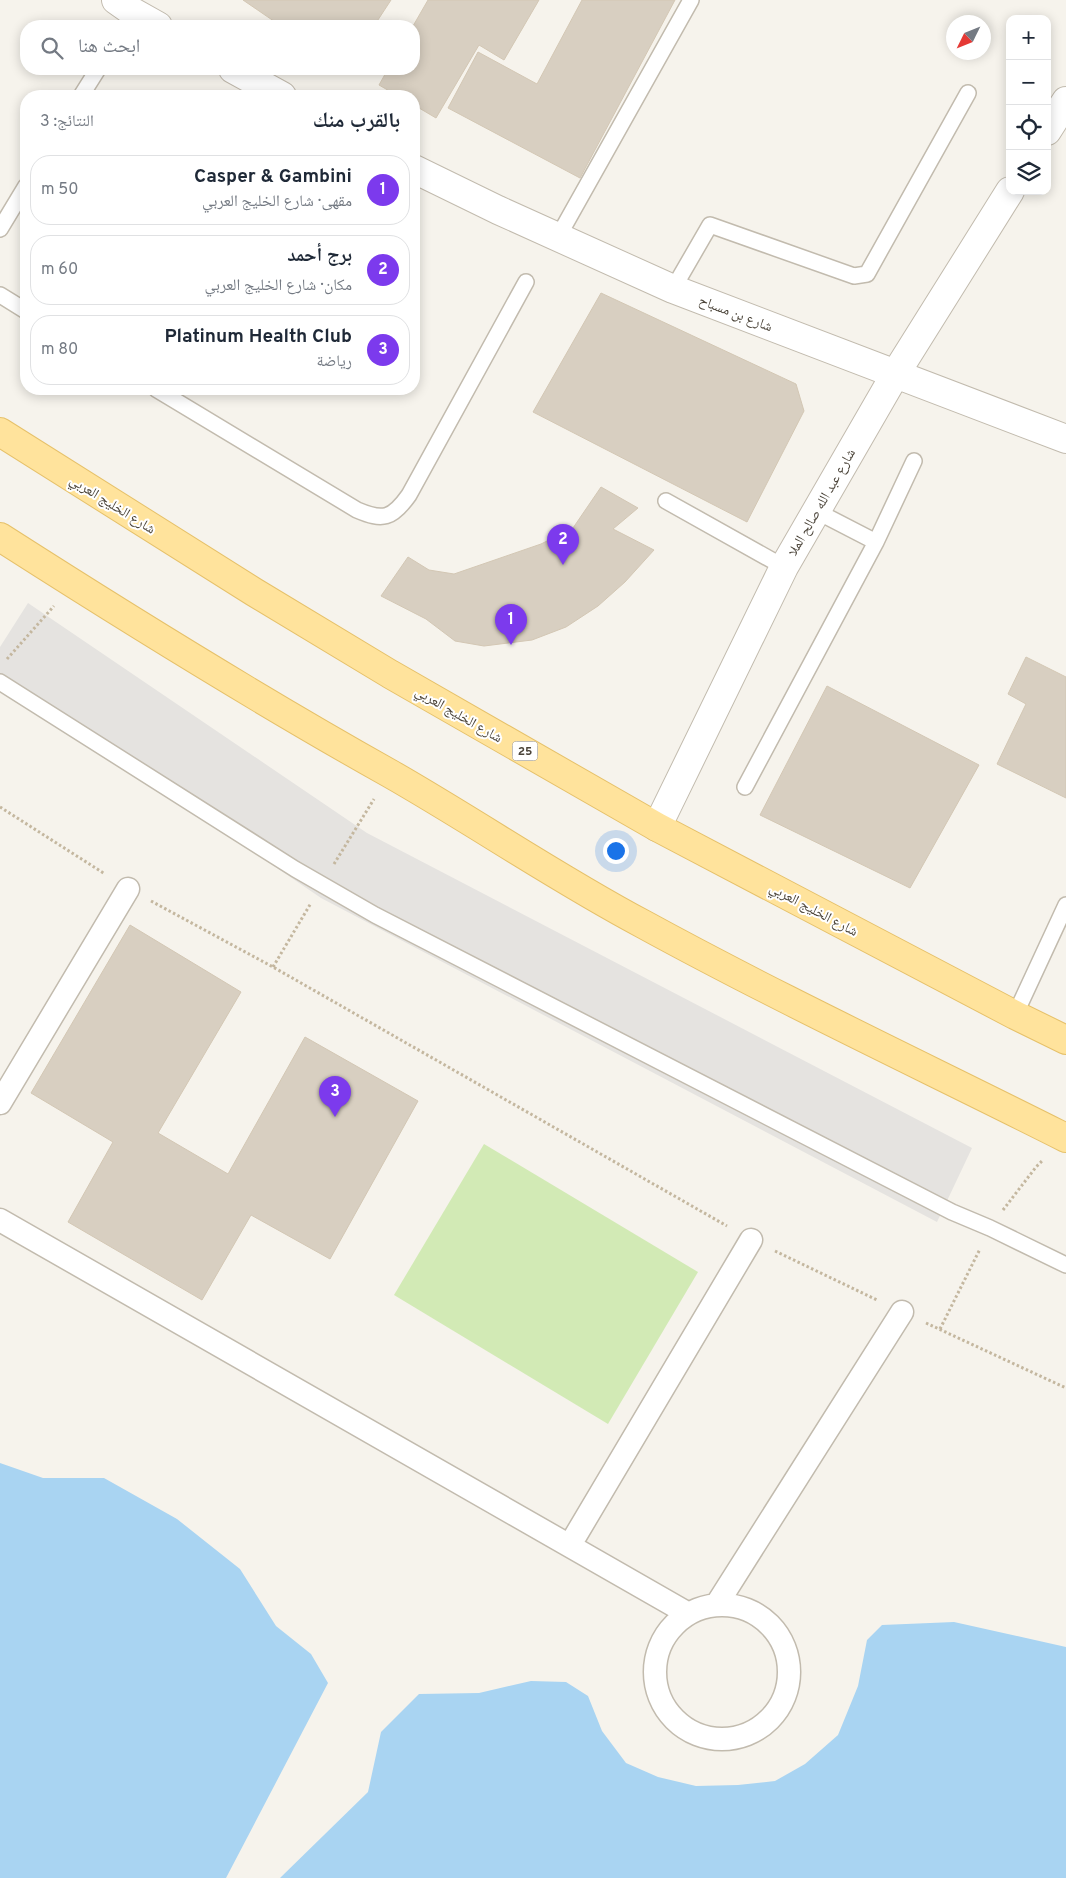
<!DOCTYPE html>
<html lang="ar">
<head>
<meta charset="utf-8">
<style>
  :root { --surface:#fff; --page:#f6f6f7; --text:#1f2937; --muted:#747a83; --line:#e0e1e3; --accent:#7c3aed }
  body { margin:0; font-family:Overpass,"Noto Naskh Arabic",sans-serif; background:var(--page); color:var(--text); direction:rtl }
  .controls { position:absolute; right:15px; top:15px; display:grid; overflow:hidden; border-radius:10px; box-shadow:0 2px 12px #0003 }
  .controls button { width:45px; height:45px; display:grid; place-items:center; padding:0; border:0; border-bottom:1px solid var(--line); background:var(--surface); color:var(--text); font:25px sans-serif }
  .compass { position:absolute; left:946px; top:15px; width:45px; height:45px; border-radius:50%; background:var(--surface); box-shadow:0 2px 12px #0003; rotate:227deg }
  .you { position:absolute; left:615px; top:850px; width:18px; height:18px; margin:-12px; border:4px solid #fff; border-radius:50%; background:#1a73e8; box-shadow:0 0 0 8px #1a73e833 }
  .badge { display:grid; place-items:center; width:32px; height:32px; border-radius:50%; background:var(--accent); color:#fff; font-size:16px; font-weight:700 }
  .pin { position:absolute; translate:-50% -41px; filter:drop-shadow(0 1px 2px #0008) }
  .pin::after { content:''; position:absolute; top:26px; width:18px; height:15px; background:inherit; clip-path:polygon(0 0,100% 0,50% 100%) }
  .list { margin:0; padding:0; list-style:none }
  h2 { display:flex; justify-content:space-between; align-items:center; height:65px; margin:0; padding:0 20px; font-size:21px }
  h2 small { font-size:16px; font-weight:400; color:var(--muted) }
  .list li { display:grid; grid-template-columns:32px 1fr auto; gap:15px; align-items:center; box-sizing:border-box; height:70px; margin:0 10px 10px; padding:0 10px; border:1px solid var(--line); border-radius:20px }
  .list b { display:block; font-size:19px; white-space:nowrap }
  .list p { margin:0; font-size:16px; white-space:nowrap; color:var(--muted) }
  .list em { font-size:16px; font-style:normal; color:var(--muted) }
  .icon { flex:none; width:28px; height:28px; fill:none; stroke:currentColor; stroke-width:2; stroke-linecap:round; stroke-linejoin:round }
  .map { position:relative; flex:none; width:1066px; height:1878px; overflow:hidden; direction:ltr }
  .search { position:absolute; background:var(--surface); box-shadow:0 2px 12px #0003; left:20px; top:20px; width:400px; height:55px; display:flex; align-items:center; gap:12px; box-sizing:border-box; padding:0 18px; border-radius:20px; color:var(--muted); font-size:19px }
  .panel { position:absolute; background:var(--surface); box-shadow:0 2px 12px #0003; left:20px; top:90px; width:400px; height:305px; border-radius:20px; direction:rtl }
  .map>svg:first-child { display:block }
  .green { fill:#d2eab5 }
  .parking { fill:#e5e3e0 }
  .water { fill:#a9d4f2 }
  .building { fill:#d8cfc1; stroke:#d3c7b4 }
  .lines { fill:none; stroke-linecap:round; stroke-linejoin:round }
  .service-casing { stroke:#c2bbae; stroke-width:18 }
  .pedestrian-casing { stroke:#c2bbae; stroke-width:25 }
  .minor-casing { stroke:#c2bbae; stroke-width:30 }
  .primary-casing { stroke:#e6c16a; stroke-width:30 }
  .path { stroke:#c4b79f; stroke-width:3; stroke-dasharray:2.5 2.5; stroke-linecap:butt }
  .service { stroke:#fff; stroke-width:15 }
  .pedestrian { stroke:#fff; stroke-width:22 }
  .minor { stroke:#fff; stroke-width:28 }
  .primary { stroke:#ffe39c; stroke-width:28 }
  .labels { text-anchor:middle; stroke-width:4; stroke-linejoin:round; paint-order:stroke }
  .shield { fill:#fff; stroke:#817c74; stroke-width:1 }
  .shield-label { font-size:12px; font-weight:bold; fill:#4b4439 }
  .street-label { font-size:14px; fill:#4b4439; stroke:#fff }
</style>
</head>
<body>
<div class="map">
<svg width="1066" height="1878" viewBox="0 0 1066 1878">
  <rect width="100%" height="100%" fill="#f6f3ec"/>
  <path class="green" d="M484 1144 698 1272 608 1424 394 1295Z"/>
  <path class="parking" d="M28 603 367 833 972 1148 937 1222 321 898 0 679V647Z"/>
  <path class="water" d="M0 1463 43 1478H104L177 1519 240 1569 276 1626 311 1654 328 1683 226 1878H0Z
    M954 1622 1066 1647V1878H280L368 1792 381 1732 419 1694 479 1693 531 1681 566 1682 588 1696 602 1731 626 1763 658 1777 696 1786 738 1785 775 1781 805 1764 838 1735 858 1686 867 1640 882 1625Z"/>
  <path class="building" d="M243 0H391L374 26H281Z
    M428 0H539L504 60 479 45 436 118 414 105V96H398L379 85 388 69H414L413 26Z
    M582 0H675L580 178 448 108 478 52 537 84Z
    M601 293 796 384 804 411 747 522 533 412Z
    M601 487 638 508 613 529 654 550 625 582 598 606 566 627 532 640 484 646 455 641 426 619 381 596 408 557 429 570 454 574 541 544 573 528Z
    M1026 657 1066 677V798L997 764 1026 704 1008 694Z
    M827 686 979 765 910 888 760 815Z
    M130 925 241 992 158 1133 228 1174 305 1037 418 1101 330 1259 251 1215 202 1300 68 1222 113 1142 31 1093Z"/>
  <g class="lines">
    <defs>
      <path id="service" d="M81 96 98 69
        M0 229 26 186
        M558 237 691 0
        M673 289 710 225 854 276 867 274 968 93
        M0 295 26 311
        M156 389 357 510C383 521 392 519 409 495L526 282
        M666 501 784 567
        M816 511 876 542
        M0 682 295 869 375 915 952 1212 990 1228 1066 1265
        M745 787 876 542 914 461
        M1015 1015 1066 905"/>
      <path id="pedestrian" d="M0 1103 128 889
        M0 1220 687 1613
        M570 1545 751 1240
        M717 1604 902 1312
        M655 1672a67 67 0 1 1 134 0a67 67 0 1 1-134 0Z"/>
      <path id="minor" d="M116 0 133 12 158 26
        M233 69 282 96
        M1047 131 1066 101
        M414 169 498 210 673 289 1066 439
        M657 827 784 567 896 373 1010 191"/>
      <path id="primary" d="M0 432 254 592 390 674 657 827 1015 1015 1066 1040
        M0 537C128 619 257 699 389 773 475 822 556 878 643 924 782 1000 925 1067 1066 1138"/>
    </defs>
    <use href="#service" class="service-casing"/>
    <use href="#pedestrian" class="pedestrian-casing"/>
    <use href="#minor" class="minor-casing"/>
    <use href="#primary" class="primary-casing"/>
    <path class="path" d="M7 659 54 606
      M0 807 105 874
      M334 864 374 799
      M151 901 273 967 727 1226
      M273 967 311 903
      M1003 1210 1036 1167 1043 1160
      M775 1251 877 1300
      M926 1323 1066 1388
      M940 1329 980 1249"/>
    <use href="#service" class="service"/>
    <use href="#pedestrian" class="pedestrian"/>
    <use href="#minor" class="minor"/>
    <use href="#primary" class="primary"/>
  </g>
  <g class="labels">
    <rect class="shield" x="512.5" y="741.5" width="25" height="19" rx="4"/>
    <g class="shield-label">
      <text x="525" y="755">25</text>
    </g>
    <g class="street-label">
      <text transform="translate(736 313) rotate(21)" y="5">شارع بن مسباح</text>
      <text transform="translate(821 502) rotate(-60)" y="5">شارع عبد الله صالح الملا</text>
      <text transform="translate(113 504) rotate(32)" y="5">شارع الخليج العربي</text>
      <text transform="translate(459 714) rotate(30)" y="5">شارع الخليج العربي</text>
      <text transform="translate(814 909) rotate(28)" y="5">شارع الخليج العربي</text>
    </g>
  </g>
</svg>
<div class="controls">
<button>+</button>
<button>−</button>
<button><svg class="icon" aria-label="locate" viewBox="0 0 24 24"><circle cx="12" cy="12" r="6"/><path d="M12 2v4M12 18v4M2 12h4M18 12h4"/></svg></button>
<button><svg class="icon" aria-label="layers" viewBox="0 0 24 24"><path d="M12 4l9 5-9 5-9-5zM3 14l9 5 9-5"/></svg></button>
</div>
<svg class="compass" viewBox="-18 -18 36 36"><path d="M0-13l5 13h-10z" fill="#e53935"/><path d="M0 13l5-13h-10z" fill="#747a83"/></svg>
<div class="you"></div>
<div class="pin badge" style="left:511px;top:645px">1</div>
<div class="pin badge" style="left:563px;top:565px">2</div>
<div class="pin badge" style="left:335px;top:1117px">3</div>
<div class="search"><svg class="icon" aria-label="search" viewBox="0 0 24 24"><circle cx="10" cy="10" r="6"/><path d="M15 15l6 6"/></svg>ابحث هنا</div>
<section class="panel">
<h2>بالقرب منك<small>النتائج: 3</small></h2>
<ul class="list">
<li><span class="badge">1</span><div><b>Casper &amp; Gambini</b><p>مقهى · شارع الخليج العربي</p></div><em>50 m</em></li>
<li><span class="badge">2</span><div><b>برج أحمد</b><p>مكان · شارع الخليج العربي</p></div><em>60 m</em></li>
<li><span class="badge">3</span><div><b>Platinum Health Club</b><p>رياضة</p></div><em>80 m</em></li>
</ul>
</section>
</div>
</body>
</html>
